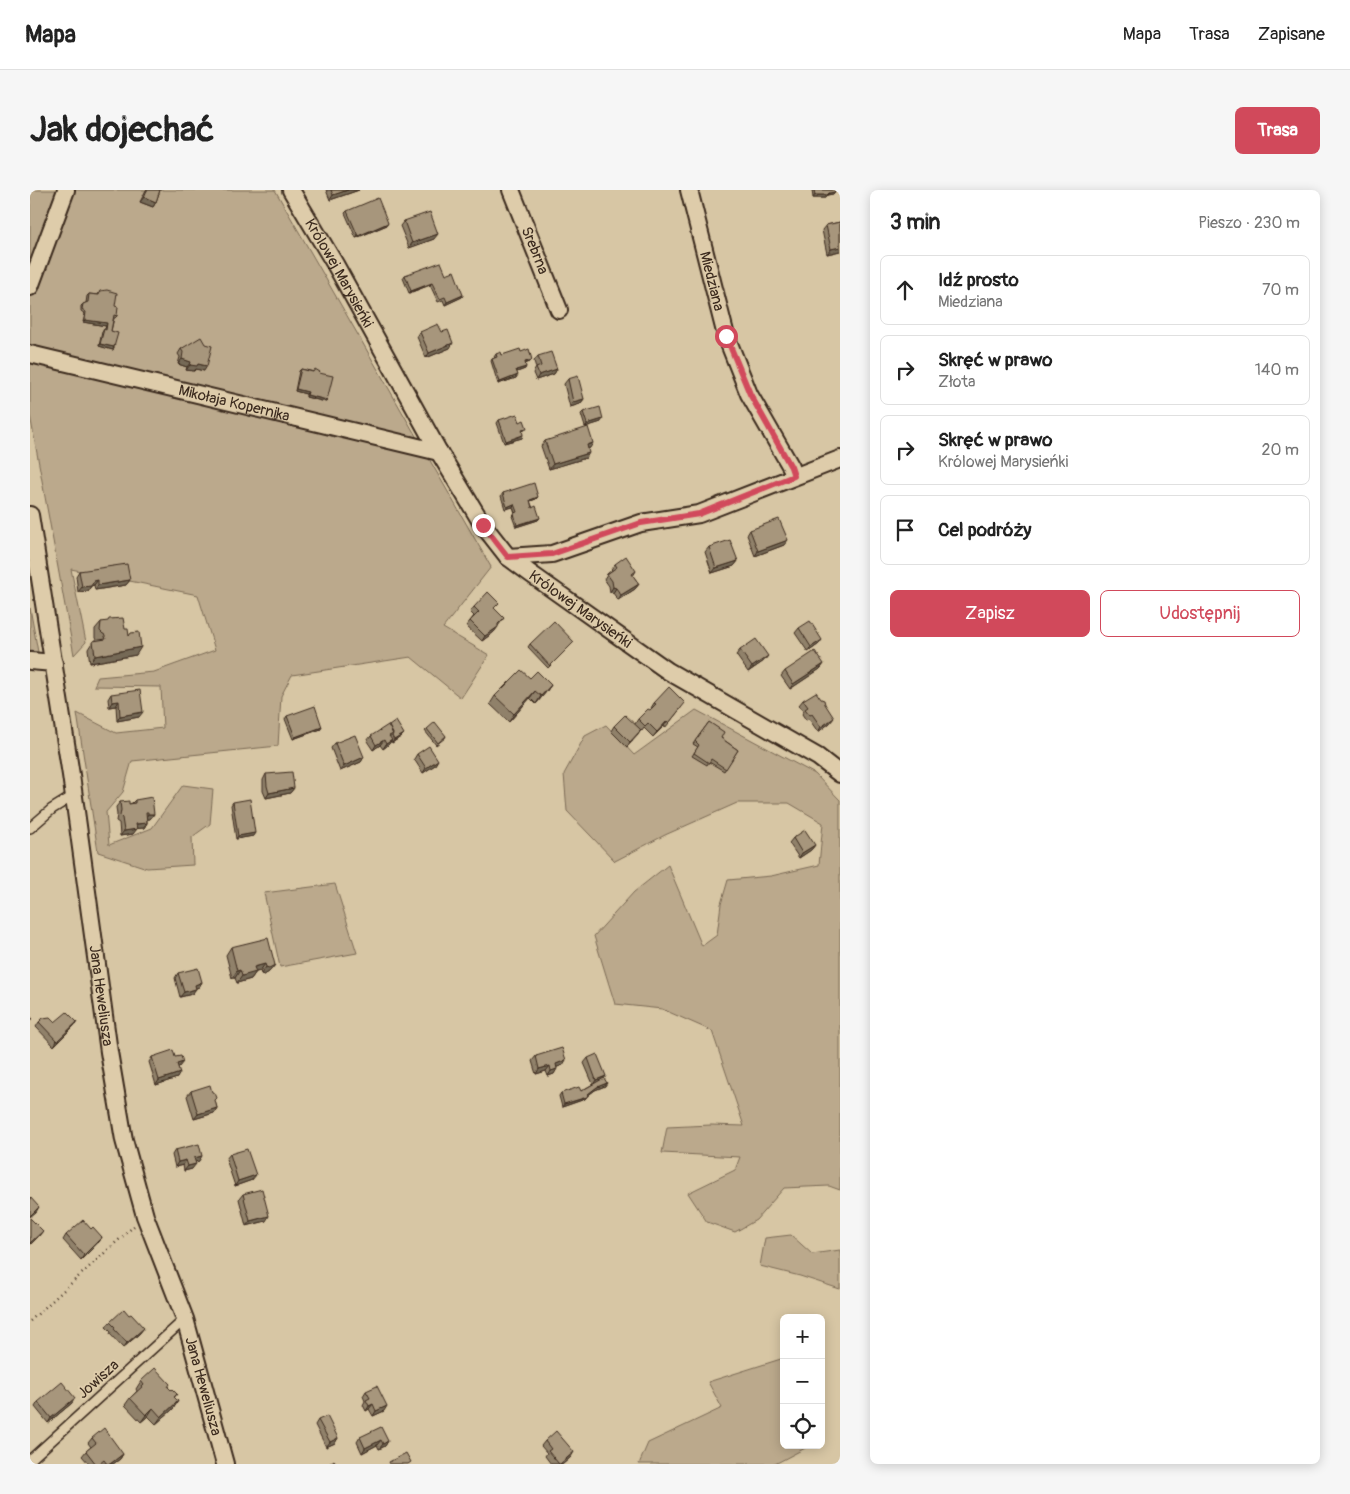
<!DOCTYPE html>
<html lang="pl">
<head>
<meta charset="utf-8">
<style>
  :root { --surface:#fff; --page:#f6f6f6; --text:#222; --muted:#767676; --line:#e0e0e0; --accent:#d1495b }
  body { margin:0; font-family:Pangolin,sans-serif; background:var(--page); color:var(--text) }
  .controls { position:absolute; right:15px; bottom:15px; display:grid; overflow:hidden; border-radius:8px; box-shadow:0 2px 12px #0003 }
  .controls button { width:45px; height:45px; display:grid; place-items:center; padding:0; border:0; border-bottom:1px solid var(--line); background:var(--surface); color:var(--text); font:25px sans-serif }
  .stop { position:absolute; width:15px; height:15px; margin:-11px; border:4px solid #d1495b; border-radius:50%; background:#fff }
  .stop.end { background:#d1495b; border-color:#fff; box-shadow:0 1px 5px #0008 }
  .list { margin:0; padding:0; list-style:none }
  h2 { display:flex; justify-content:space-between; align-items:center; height:65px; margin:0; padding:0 20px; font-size:21px }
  h2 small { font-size:16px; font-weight:400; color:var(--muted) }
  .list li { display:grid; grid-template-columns:32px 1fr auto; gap:15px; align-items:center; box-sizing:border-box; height:70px; margin:0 10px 10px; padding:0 10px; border:1px solid var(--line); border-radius:8px }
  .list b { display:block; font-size:19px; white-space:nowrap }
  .list p { margin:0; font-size:16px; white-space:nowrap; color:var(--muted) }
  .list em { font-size:16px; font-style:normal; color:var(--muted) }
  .actions { display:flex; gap:10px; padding:15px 20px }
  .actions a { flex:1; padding:11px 0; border:1px solid var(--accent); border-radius:8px; text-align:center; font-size:18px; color:var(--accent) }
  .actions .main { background:var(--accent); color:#fff }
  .icon { flex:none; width:28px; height:28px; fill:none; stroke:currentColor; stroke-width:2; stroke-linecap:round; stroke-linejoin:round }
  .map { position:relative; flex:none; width:810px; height:1274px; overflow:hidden; border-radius:8px }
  header { display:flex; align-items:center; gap:30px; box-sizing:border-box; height:70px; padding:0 25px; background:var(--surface); border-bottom:1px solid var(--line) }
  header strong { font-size:24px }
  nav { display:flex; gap:28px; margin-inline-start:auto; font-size:18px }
  .intro { display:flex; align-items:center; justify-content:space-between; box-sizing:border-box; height:120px; padding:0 30px }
  h1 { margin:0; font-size:35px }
  .button { padding:12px 22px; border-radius:8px; background:var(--accent); color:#fff; font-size:18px; font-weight:700 }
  main { display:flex; gap:30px; padding:0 30px }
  aside { flex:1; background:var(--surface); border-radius:8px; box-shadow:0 2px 12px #0003 }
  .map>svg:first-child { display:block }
  .green { fill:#bba98c; stroke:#7b6a55 }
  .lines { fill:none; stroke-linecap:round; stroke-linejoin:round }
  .lane-casing { stroke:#3b2a1e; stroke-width:12 }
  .street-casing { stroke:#3b2a1e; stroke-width:20 }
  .path { stroke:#3b2a1e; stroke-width:2.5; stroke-dasharray:1 4; stroke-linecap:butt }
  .lane { stroke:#deccaa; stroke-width:9 }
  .street { stroke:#deccaa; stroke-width:16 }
  .wall { fill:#90816a; stroke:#3b2a1e }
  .shaded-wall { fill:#756956; stroke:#3b2a1e }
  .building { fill:#a7967b; stroke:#3b2a1e }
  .route { stroke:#d1495b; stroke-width:6 }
  .labels { text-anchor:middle; stroke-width:4; stroke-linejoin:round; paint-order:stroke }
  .street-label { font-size:15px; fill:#3b2a1e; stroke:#deccaa }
</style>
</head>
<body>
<header>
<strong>Mapa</strong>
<nav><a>Mapa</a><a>Trasa</a><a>Zapisane</a></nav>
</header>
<div class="intro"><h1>Jak dojechać</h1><a class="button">Trasa</a></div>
<main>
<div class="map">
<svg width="810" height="1274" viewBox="0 0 810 1274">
  <rect width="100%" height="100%" fill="#d7c6a4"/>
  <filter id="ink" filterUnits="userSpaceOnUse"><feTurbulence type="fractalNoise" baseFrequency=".02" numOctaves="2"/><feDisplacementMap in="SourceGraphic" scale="10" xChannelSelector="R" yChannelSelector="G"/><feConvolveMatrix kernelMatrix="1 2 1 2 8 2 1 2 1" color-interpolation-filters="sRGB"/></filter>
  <g filter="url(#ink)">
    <path class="green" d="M0 0H245L461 377 413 438 459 465 431 508 381 467 262 485 251 506 248 556 102 571 93 602 76 622 79 655 122 638 153 595 183 599 180 634 162 647 163 675 117 678 68 662 47 523 86 543 133 538 131 497 64 496 68 487 124 482 185 460 168 405 41 379 56 452 44 465 0 225Z
      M0 418 8 462 0 461Z
      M666 520 785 584 810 610V1000L799 996 754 998 726 1030 705 1042 677 1032 658 1003 705 980 710 967 632 963 637 937 681 935 714 936 682 841 632 819 585 814 564 746 604 702 638 675 672 756 687 745 691 714 698 690 741 686 789 675 793 633 759 613H707L635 645 585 671 537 621 534 584 555 546 576 535 604 565Z
      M305 694 327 763 250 777 234 703Z
      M761 1045 782 1064 810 1060V1099L770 1086 730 1076 735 1048Z
      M754 1168V1255H781L745 1274H609L618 1253 692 1218 678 1192Z"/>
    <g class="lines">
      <defs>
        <path id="lane" d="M0 638 22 619 43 606
          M0 1270 155 1129"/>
        <g id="street">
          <path id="s1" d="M261 0 305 74 409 262 453 335 478 367 501 384 638 481 788 567 810 584"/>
          <path id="s2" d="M481 0 529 120"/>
          <path id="s3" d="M659 0 696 146 719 204 761 277 764 286"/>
          <path d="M0 97 36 0"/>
          <path id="s4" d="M0 164 409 262"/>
          <path id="s5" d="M0 325 41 585 79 862 94 950 115 1026 155 1129 195 1274"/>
          <path d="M478 367 522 364 611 333 669 324 810 269"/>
          <path d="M0 471 24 473"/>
        </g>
      </defs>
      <use href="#lane" class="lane-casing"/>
      <use href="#street" class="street-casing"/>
      <path class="path" d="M0 1131 104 1036"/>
      <use href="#lane" class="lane"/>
      <use href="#street" class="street"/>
    </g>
    <path class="wall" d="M116 0H130L126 12 123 17 110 12Z
      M296 0H329L300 10Z
      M782 0H805L803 4 797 5 795 8H783Z
      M317 21 357 35 326 48 315 23Z
      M374 31 404 49 379 58 370 36Z
      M810 32V61L797 64 792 40 796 35Z
      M416 84 433 105 432 107 415 115 413 110 408 112 400 95 379 103 373 88 375 85Z
      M70 101 85 116 87 126 85 128H84L81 141 84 157 83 160 69 156 72 142 74 139H75L76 136 53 132 55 124 51 121V116L53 114 56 113 57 106 59 104 68 105Z
      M390 142H412L420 158 396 168 387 147Z
      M151 159 174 181 166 179 164 181 156 180 157 177 148 174 150 167 148 164Z
      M491 162 502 170 500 172 495 174V179L487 182 486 188 468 194 461 171 462 169 465 168 464 167 466 164 472 165Z
      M508 166 527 179 524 184 506 190 503 183 506 178 504 171Z
      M271 179 289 183 297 210 296 212 276 207V204L265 201 269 181Z
      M538 189 554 209 550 214 540 217 534 194Z
      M553 222 571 232 555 237 551 224Z
      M469 230 490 232 495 240 492 241V248L474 253 467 233Z
      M515 251 560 258H558L556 268 519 279 511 256Z
      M473 303 508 307 506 309 500 311 508 330 486 337 482 326 485 323 483 317 475 319 471 306Z
      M720 340 754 355 725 366 717 345Z
      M679 357 708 371 704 376 682 383 675 362Z
      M585 374 606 381 603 386 609 394 605 399 588 410 583 403 580 402 579 396 574 389 577 384 582 380 581 379Z
      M49 381 100 390 96 395 65 400 64 395 61 396 58 401 48 402 46 386Z
      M444 417 464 419 474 428 468 436 464 442 452 451 436 436 444 426 440 422Z
      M71 432 95 439 99 446 106 465 60 473 58 459 63 451H67L65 448V439Z
      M769 438 789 454 778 462 765 443Z
      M544 452 518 478 498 457 500 454Z
      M710 460 734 471 718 482 706 465Z
      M794 474 790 479 760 499 751 486 755 481Z
      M500 488 521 495 516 502 506 514 500 508 479 532 460 514 465 506Z
      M81 504 109 527 87 531 86 516 79 517 78 509Z
      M773 510 800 533 788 542 779 529 776 530 772 524 774 521 769 515Z
      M624 513 651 518 635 538 634 536 623 547 614 538 612 541 611 540 597 557 581 541 584 536 605 534 608 529 622 519 621 518Z
      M257 526 291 539 263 549 255 529Z
      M679 532 691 548 708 560 694 581 679 572 677 575 662 566 668 557 663 554Z
      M397 539 416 546 415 548 406 555 395 541Z
      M341 546H372L362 553 361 551 358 555 353 559 350 555 343 560 337 551Z
      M305 553 334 567 331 572 310 581 301 558Z
      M387 564 405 575 393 583 384 569Z
      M236 584 264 598 260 603 236 608 233 601V590Z
      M105 610 124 624 120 629H117V633L114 638H106L103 644 90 646 89 633 86 631 87 625 86 617 90 612 99 614 102 613Z
      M203 612 223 646 206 649 201 615Z
      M763 648 785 655 781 660 769 668 759 653Z
      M201 757 245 775 239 782 234 785 231 784 230 781 226 782 221 789 207 793 205 788H202L196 765Z
      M148 783 172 792 169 797 166 798 162 804 150 807 145 788Z
      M9 832H47L43 837 24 856 6 837Z
      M506 866 533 875 527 877 524 884 518 886 516 881 506 884 502 871Z
      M122 867 149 877H148L147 888 126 895 119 872Z
      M558 868 576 886 574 888 575 896 565 900 557 906 555 909 532 917 529 906 531 903 551 901 563 894 554 873Z
      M161 901 182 902 187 918 184 923 164 929 157 906Z
      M145 960 169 971 165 972 162 979 154 981 153 975 145 977 142 965Z
      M200 964 222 990 205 996 196 969Z
      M213 1004 236 1031 216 1036 209 1009Z
      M61 1039 72 1047 69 1052 51 1070 33 1050 36 1045Z
      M80 1132 110 1143 93 1158 80 1144 81 1142 76 1137Z
      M111 1191 138 1197 141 1200 147 1204 144 1208 148 1211 143 1219 126 1234 118 1226 111 1232 95 1215 100 1208 107 1201 106 1199Z
      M336 1201 354 1221 343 1226 339 1219 336 1221 333 1215 335 1211 333 1206Z
      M8 1212 42 1213 18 1233 5 1217Z
      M288 1230 308 1248 305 1253 296 1257 285 1235Z
      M330 1247 358 1251 355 1256 349 1259 347 1255 332 1263 327 1252Z
      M62 1248 93 1264 90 1269 83 1274H59L52 1266 56 1261 61 1257 58 1253Z
      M515 1251 541 1267 533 1274H521L515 1266 517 1263 511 1256Z"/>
    <path class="shaded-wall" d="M318 0H329L300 10 303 5Z
      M805 2 803 4 797 5 799 3Z
      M785 5H797L795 8H783Z
      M114 7 126 12 123 17 110 12Z
      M358 33 357 35 326 48 328 46Z
      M408 44 404 49 379 58 382 53Z
      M810 57V61L797 64 801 59Z
      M402 93 400 95 379 103 381 101Z
      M433 105 432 107 415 115 417 112Z
      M55 130 77 133 76 136 53 132Z
      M423 153 420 158 396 168 399 163Z
      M70 154 84 157 83 160 69 156Z
      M152 169 161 172 157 177 148 174Z
      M502 170 500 172 493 174 495 172Z
      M168 174 177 176 174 181 166 179 164 181 156 180 160 175Z
      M496 177 495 179 484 183 486 180Z
      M527 179 524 184 506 190 509 185Z
      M488 185 486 188 468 194 470 192Z
      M266 199 278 202 276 204 265 201Z
      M277 205 297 210 296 212 276 207Z
      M554 209 550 214 540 217 543 212Z
      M573 229 571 232 555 237 557 234Z
      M493 245 492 248 474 253 476 251Z
      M563 253 560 258 553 260 557 255Z
      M559 263 556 268 519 279 523 274Z
      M508 307 506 309 498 312 500 310Z
      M484 314 483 317 475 319 477 317Z
      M510 328 508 330 486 337 487 335Z
      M758 350 754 355 725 366 728 361Z
      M708 371 704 376 682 383 686 378Z
      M68 390 64 395 61 396 58 401 48 402 52 397 64 391Z
      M100 390 96 395 65 400 68 395Z
      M609 394 605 399 588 410 591 405Z
      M583 397 586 398 583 403 580 402Z
      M468 437 464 442 452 451 455 446Z
      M792 450 789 454 778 462 781 457Z
      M111 457 106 465 60 473 65 466Z
      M738 466 734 471 718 482 722 477Z
      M794 474 790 479 760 499 763 494Z
      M521 495 516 502 506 514 511 506Z
      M505 501 500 508 479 532 484 524Z
      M89 511 86 516 79 517 82 512Z
      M113 522 109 527 87 531 90 526Z
      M804 528 800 533 788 542 791 537Z
      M637 531 634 536 623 547 627 542Z
      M292 537 291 539 263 549 265 547Z
      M611 540 608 545 597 557 600 552Z
      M374 544 372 546 362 553 364 550Z
      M354 550 350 555 343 560 346 555Z
      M362 550 358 555 353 559 356 554Z
      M334 567 331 572 310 581 314 576Z
      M408 570 405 575 393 583 396 578Z
      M264 598 260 603 236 608 239 603Z
      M118 624H124L120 629H115Z
      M117 633 114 638 102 639 106 634Z
      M107 639 103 644 90 646 94 641Z
      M225 643 223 646 206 649 208 646Z
      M785 655 781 660 769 668 772 663Z
      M235 774 230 781 226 782 221 789 207 793 212 786 224 777Z
      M245 775 239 782 234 785 231 784 236 777Z
      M210 780 205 788H202L207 781Z
      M172 792 169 797 161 800 165 795Z
      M166 799 162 804 150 807 154 802Z
      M47 832 43 837 24 856 27 851Z
      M536 870 533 875 522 879 526 874Z
      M153 872 149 877 144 879 147 874Z
      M520 876 516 881 506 884 509 879Z
      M527 879 524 884 518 886 521 881Z
      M150 883 147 888 126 895 129 890Z
      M576 886 573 891 563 895 566 890Z
      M577 893 575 896 565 900 556 907 558 904 567 897Z
      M557 907 555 909 532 917 534 914Z
      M187 918 184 923 164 929 168 924Z
      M172 966 169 971 161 973 164 968Z
      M156 970 153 975 145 977 148 972Z
      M166 974 162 979 154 981 158 976Z
      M226 985 222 990 205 996 208 991Z
      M9 1017 6 1022 0 1027V1026Z
      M239 1026 236 1031 216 1036 220 1031Z
      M13 1041 9 1046 0 1055V1053Z
      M72 1047 69 1052 51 1070 54 1065Z
      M114 1138 110 1143 93 1158 97 1153Z
      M45 1208 42 1213 18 1233 21 1228Z
      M148 1211 143 1219 126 1234 131 1227Z
      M343 1214 339 1219 336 1221 339 1216Z
      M357 1216 354 1221 343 1226 346 1221Z
      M123 1218 118 1226 111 1232 116 1225Z
      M308 1248 305 1253 296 1257 300 1252Z
      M351 1250 347 1255 332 1263 335 1258Z
      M358 1251 355 1256 349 1259 353 1254Z
      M544 1262 541 1267 533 1274H530Z
      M93 1264 90 1269 83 1274H80Z"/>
    <path class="building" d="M117 0H130L126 12 114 7Z
      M301 0H318L303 5Z
      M784 0H805V2L799 3 797 5H785Z
      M348 8 358 33 328 46 317 21Z
      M400 22 408 44 382 53 374 31Z
      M810 32V57L801 59 796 35Z
      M411 72 416 84 424 81 433 105 417 112 415 107 410 109 402 93 381 101 375 85Z
      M77 100 87 103 85 116 88 117 87 126 84 125 81 141 88 143 84 157 70 154 74 139 76 140 77 133 55 130 56 122 52 119 53 114 58 112 59 104 69 105 70 101Z
      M408 134 412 142 418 140 423 153 399 163 390 142Z
      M171 147 175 154 182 156 177 176 168 174 167 176 160 175 161 172 152 169 153 162 151 159Z
      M490 159 491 162 499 159 502 170 495 172 496 177 486 180 488 185 470 192 462 169 467 167 466 164 471 162 472 165Z
      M521 162 527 179 509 185 506 178 511 176 508 166Z
      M271 179 283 182 285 179 290 182 289 183 303 186 297 210 277 205 278 202 266 199Z
      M548 186 554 209 543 212 538 189Z
      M570 217 573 229 557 234 553 222Z
      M487 224 490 232 494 230 497 238 492 239 493 245 476 251 469 230Z
      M558 237 563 253 557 255 559 263 523 274 515 251Z
      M504 293 508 307 500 310 502 318 506 316 510 328 487 335 484 323 487 322 484 314 477 317 473 303Z
      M749 329 758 350 728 361 720 340Z
      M700 350 708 371 686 378 679 357Z
      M596 366 606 381 602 384 609 394 591 405 586 398 583 397 582 391 577 384 587 377 585 374Z
      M97 374 100 390 68 395V390L64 391 61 396 52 397 49 381Z
      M458 402 469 413 464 418 474 428 468 434V437L455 446 440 431 449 422 444 417Z
      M93 428 95 439H98L99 446 101 443 109 442 111 457 65 466 63 451 76 449 74 444H73L70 441 71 432 78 431 79 429Z
      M524 431 544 452 520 476 500 454Z
      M780 431 792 450 781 457 769 438Z
      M726 449 738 466 722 477 710 460Z
      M785 461 794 474 763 494 755 481Z
      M491 480 500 488 507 481 521 495 511 506 505 501 484 524 465 506Z
      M639 497 655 513 639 533 637 531 627 542 618 533 615 536 608 529 618 519 620 520 626 514 624 513Z
      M110 500 113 522 90 526 89 511 82 512 81 504Z
      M786 502 791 509 794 510 795 514 804 528 791 537 782 524 780 525 775 519 778 517 773 510Z
      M285 516 292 537 265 547 257 526Z
      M595 525 611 540 600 552 584 536Z
      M366 531 374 544 364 550 362 546 363 544 359 536Z
      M405 532 416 546 408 553 397 539Z
      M679 532 694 542 691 548 708 560 696 579 681 569 679 573 664 563 669 555 665 551Z
      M358 535 363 544 359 546 362 550 356 554 354 550 346 555 341 546Z
      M325 545 334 567 314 576 305 553Z
      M399 556 408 570 396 578 387 564Z
      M262 582 264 598 239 603 237 596 236 584Z
      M122 607 124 624H118V622H116L117 633 106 634 107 639 94 641 92 628 90 626 91 620 90 612 99 611V614L105 613V610Z
      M220 609 225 643 208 646 203 612Z
      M775 640 785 655 772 663 763 648Z
      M238 748 245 775 239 778 236 777 235 774 224 777 226 782 212 786 210 780 207 781 201 757Z
      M168 778 172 792 165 795 166 799 154 802 148 783Z
      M37 822 47 832 27 851 9 832 13 828 20 827 25 832Z
      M0 826 3 829 0 831Z
      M532 858 536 870 526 874 527 879 521 881 520 876 509 879 506 866Z
      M143 860 145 867 151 866 153 872 147 874 150 883 129 890 122 867Z
      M567 864 576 886 566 890 558 868Z
      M574 888 577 893 567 897 558 904 557 907 534 914 531 903 549 897 551 901Z
      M180 895 182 902 185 903 187 908 185 910 187 918 168 924 161 901Z
      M169 954 172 966 164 968 166 974 158 976 156 970 148 972 145 960Z
      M217 959 226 985 208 991 200 964Z
      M232 999 239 1026 220 1031 213 1004Z
      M0 1007 9 1017 0 1026Z
      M0 1028 13 1041 0 1053Z
      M53 1030 61 1039 63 1037 72 1047 54 1065 36 1045Z
      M94 1119 99 1125 101 1124 114 1138 97 1153 84 1139 85 1137 80 1132Z
      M125 1178 140 1194 138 1197 141 1200 142 1199 147 1204 144 1207 148 1211 131 1227 123 1218 116 1225 100 1208 114 1195 111 1191Z
      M32 1192 45 1208 21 1228 8 1212Z
      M347 1196 357 1216 346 1221 343 1214 339 1216 336 1210 340 1208 336 1201Z
      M297 1226 308 1248 300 1252 288 1230Z
      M351 1237 358 1251 353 1254 351 1250 335 1258 330 1247Z
      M74 1238 93 1264 80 1274H77L74 1270 69 1274H66L56 1261 66 1253 62 1248Z
      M526 1241 544 1262 530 1274H529L518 1261 521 1259 515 1251Z
      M376 1263 381 1272 378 1274H360L359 1272Z
      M304 1270 307 1274H299Z"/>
  </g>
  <g class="lines" filter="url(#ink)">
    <path class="route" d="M453 335 478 367 522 364 611 333 669 324 764 286 761 277 720 204 696 146"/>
  </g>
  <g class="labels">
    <g class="street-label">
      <text dy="5" stroke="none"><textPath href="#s2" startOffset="65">Srebrna</textPath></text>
      <text dy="5" stroke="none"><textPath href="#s1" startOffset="96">Królowej Marysieńki</textPath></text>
      <text dy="5" stroke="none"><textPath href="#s3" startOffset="94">Miedziana</textPath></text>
      <text dy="5" stroke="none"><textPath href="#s4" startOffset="210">Mikołaja Kopernika</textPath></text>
      <text dy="5" stroke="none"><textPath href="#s1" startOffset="516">Królowej Marysieńki</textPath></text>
      <text dy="5" stroke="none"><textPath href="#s5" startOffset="486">Jana Heweliusza</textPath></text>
      <text transform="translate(68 1189) rotate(-42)" y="5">Jowisza</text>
      <text dy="5" stroke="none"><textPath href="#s5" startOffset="891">Jana Heweliusza</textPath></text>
    </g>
  </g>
</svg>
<div class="controls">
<button>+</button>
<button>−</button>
<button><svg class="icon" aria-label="locate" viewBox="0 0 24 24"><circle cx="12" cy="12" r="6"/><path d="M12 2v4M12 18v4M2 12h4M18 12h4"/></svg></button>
</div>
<div class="stop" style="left:696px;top:146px"></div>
<div class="stop end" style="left:453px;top:335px"></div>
</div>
<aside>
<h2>3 min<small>Pieszo · 230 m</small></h2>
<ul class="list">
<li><svg class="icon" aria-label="ahead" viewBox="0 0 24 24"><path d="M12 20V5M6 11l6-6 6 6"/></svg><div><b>Idź prosto</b><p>Miedziana</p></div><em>70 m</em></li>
<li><svg class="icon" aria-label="right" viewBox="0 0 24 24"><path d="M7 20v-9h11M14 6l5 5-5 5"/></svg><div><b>Skręć w prawo</b><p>Złota</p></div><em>140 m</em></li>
<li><svg class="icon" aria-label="right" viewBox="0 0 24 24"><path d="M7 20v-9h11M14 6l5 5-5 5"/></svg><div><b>Skręć w prawo</b><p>Królowej Marysieńki</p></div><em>20 m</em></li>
<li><svg class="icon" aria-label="arrive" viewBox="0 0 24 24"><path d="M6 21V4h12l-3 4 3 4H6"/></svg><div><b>Cel podróży</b></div></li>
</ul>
<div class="actions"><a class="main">Zapisz</a><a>Udostępnij</a></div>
</aside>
</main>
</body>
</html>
